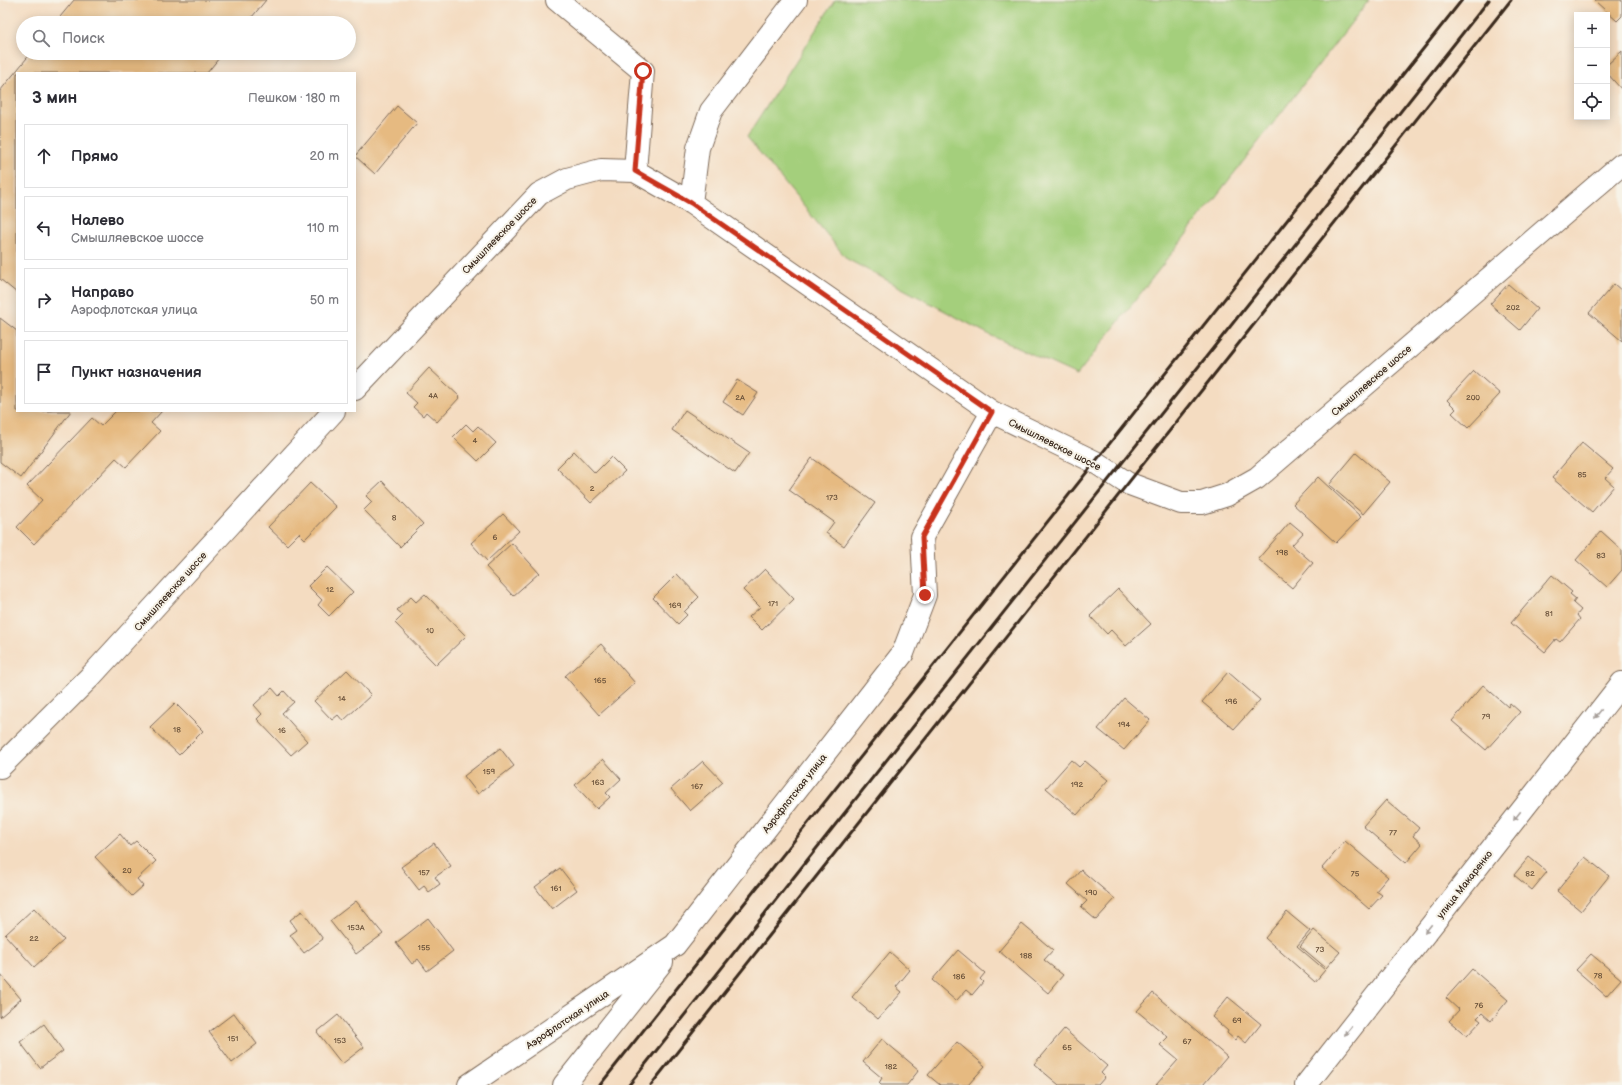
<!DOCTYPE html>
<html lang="ru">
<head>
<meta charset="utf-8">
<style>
  :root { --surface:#fff; --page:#f7f7f7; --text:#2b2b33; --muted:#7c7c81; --line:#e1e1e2 }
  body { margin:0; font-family:"Balsamiq Sans",sans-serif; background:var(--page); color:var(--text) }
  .controls { position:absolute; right:12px; top:12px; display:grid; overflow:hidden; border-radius:0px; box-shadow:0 2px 10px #0003 }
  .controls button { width:36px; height:36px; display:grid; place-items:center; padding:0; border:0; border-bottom:1px solid var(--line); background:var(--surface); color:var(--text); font:20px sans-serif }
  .stop { position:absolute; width:12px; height:12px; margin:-9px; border:3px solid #c8321e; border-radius:50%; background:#fff }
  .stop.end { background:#c8321e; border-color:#fff; box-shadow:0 1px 4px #0008 }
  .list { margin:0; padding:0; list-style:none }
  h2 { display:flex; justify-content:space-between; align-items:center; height:52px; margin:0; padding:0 16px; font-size:17px }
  h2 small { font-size:13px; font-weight:400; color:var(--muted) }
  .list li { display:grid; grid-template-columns:26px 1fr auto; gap:12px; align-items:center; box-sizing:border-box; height:64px; margin:0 8px 8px; padding:0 8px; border:1px solid var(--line); border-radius:0px }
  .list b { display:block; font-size:15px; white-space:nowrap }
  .list p { margin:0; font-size:13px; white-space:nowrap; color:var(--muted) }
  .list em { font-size:13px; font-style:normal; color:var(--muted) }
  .icon { flex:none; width:22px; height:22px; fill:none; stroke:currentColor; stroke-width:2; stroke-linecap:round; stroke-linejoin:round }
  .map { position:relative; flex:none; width:1622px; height:1085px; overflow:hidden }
  .search { position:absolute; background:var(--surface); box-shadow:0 2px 10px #0003; left:16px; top:16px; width:340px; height:44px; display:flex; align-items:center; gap:10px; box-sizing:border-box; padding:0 14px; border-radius:22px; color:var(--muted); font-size:15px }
  .panel { position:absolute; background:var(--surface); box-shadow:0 2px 10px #0003; left:16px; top:72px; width:340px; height:340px; border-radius:0px }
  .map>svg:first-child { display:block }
  .green { fill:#a4cf7b; stroke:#707c4c }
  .building { fill:#e6ba81 }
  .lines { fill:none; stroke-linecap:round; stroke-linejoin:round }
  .minor-casing { stroke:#7c6857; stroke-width:24 }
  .minor { stroke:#fff; stroke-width:22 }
  .rail { stroke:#3b2a1e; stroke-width:3 }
  .oneway { fill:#a79f9a }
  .route { stroke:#c8321e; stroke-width:5 }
  .labels { text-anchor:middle; stroke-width:4; stroke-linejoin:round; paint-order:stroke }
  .number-label { font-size:8px; fill:#664e37 }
  .street-label { font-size:10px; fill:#3b2a1e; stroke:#f7f3e8 }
</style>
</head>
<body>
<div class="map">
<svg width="1622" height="1085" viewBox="0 0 1622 1085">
  <rect width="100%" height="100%" fill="#f7f3e8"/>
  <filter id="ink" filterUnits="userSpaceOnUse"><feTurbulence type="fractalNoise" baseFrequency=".025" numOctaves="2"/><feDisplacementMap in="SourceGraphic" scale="8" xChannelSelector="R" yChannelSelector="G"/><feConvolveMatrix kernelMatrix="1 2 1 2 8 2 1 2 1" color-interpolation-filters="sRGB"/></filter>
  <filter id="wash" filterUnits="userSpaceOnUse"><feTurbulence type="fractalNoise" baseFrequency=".012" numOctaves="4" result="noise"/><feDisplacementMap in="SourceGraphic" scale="16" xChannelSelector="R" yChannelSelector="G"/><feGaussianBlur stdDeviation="0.9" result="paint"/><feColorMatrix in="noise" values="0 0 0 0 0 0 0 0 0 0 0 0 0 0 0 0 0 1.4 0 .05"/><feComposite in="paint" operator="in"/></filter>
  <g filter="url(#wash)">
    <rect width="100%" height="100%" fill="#f4dcc1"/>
    <path class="green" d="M835 0H1369L1077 375 992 336 847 259 747 137Z"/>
    <g id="blocks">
      <path class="building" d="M74 0H266L247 23H55Z
        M1594 0H1622V16L1617 21Z
        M1622 51V90L1607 73V65Z
        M31 53H223L207 73H17V293L0 279V91Z
        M397 106 417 123 375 174 355 156Z
        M1508 284 1537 309 1520 330 1490 304Z
        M1614 284 1622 291V341L1589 313Z
        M0 318 17 331V411H71L21 478 0 462Z
        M429 368 460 397 437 422 426 412 423 416 413 407 417 403 406 393Z
        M1474 371 1500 394 1468 428 1452 413 1456 409 1447 400Z
        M737 380 758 393 743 415 723 402Z
        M685 410 749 453 735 473 672 430Z
        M116 411H162L151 423 160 431 126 467 116 458 34 544 17 527 42 500 27 486 92 418 101 426Z
        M466 424 473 431 478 426 496 443 478 461 453 437Z
        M1582 443 1613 469 1605 478 1614 486 1592 512 1552 478Z
        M574 451 595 473 611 457 625 471 591 503 557 468Z
        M1356 453 1390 482 1363 514 1329 485Z
        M812 458 875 503 844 546 826 533 834 522 789 490Z
        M1318 477 1361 517 1336 543 1293 504Z
        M382 481 423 524 400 547 364 510 372 502 366 496Z
        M310 483 336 507 305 539 299 533 287 545 268 527Z
        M503 514 519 531 487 561 471 543Z
        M1290 522 1303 533 1292 545 1313 563 1292 588 1258 559Z
        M1601 531 1622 550V570L1607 587 1576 560Z
        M512 543 539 573 513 596 486 567Z
        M327 567 353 592 329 616 318 605 322 600 308 586Z
        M765 569 794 599 762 630 749 617 760 607 743 590Z
        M677 574 699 597 684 612 687 615 678 624 653 598Z
        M1552 575 1572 592 1570 594 1576 599 1573 603 1581 610 1577 615 1580 619 1560 642 1556 639 1545 652 1511 623Z
        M1118 589 1151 624 1126 646 1111 630 1107 634 1090 616Z
        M425 594 466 636 436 665 395 623 403 615 397 610 411 597 416 602Z
        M601 644 635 683 599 715 565 676Z
        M347 670 371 695 343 721 338 715 332 720 314 701Z
        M1228 672 1260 700 1234 729 1202 702Z
        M1483 685 1508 707 1510 703 1520 712 1486 750 1452 721Z
        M272 688 279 696 284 691 294 702 282 713 307 741 291 755 257 719 262 714 254 705Z
        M1124 698 1150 720 1124 750 1098 729Z
        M175 703 203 731 179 755 150 727Z
        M500 748 514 766 478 794 464 776Z
        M603 759 621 779 606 793 610 797 597 809 575 785Z
        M1071 760 1079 767 1085 761 1108 780 1077 815 1046 788Z
        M703 761 723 782 690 811 671 789Z
        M1386 800 1419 828 1413 836 1422 844 1406 863 1363 826Z
        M120 834 130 846 136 841 156 861 137 879 143 886 132 896 95 857Z
        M1345 841 1388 877 1376 891 1382 895 1369 909 1322 868Z
        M434 843 451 866 435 877 440 884 429 892 424 886 419 890 401 867Z
        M1529 857 1547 872 1532 890 1514 875Z
        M1585 857 1609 876 1581 911 1557 891Z
        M560 868 577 890 552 909 535 887Z
        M1081 870 1115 899 1096 920 1081 907 1087 901 1068 884Z
        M356 901 383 934 356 954 330 921Z
        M34 908 64 940 34 967 5 935Z
        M302 911 323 939 304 953 290 935 297 930 290 920Z
        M1287 912 1310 931 1297 946 1325 970 1315 982 1265 938Z
        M428 918 453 951 427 971 418 959 412 964 396 943Z
        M1022 924 1053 950 1044 960 1063 975 1048 993 999 951Z
        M1314 930 1340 952 1326 968 1300 946Z
        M958 950 985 973 980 979 983 982 972 995 966 990 956 1001 932 980Z
        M890 952 910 970 896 987 902 992 878 1019 852 997Z
        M1591 954 1621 979 1606 996 1576 970Z
        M1472 969 1508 1000 1491 1021 1482 1013 1477 1018 1481 1021 1467 1036 1449 1021 1459 1010 1446 998Z
        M0 974 21 999 0 1017Z
        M1153 993 1227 1057 1203 1085H1156L1178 1060 1160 1045 1168 1037 1137 1011Z
        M1228 997 1261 1024 1246 1043 1238 1036 1235 1040 1227 1033 1228 1031 1212 1017Z
        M234 1013 257 1044 232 1063 209 1032Z
        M338 1015 364 1047 342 1064 317 1032Z
        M44 1024 63 1051 40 1068 20 1042Z
        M1064 1029 1107 1066 1101 1073 1105 1077 1098 1085H1059L1034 1064Z
        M882 1039 919 1070 907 1085H881L879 1083 882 1078 863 1062Z
        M957 1042 985 1066 968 1085H940L928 1075Z"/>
    </g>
  </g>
  <g filter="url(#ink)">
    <use href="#blocks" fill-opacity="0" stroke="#7c6857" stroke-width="1"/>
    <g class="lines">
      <defs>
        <path id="minor" d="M557 0 643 71 635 171
          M691 203 698 148 711 111 796 0
          M355 389 539 194 567 179 601 170 635 171 691 203 992 412 1095 462 1127 483 1181 503H1202L1227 495 1257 478 1622 164
          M0 767 91 676 334 411
          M469 1085 675 945 903 653 925 595 922 537 992 412
          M564 1085 662 962
          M1306 1085 1622 683"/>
      </defs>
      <use href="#minor" class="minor-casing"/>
      <use href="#minor" class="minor"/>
      <path class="rail" d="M600 1085 1462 0
        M629 1085 1489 0
        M651 1085 1511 0"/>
    </g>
    <defs><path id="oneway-solid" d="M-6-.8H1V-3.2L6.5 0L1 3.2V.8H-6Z"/></defs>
    <g class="oneway">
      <use href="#oneway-solid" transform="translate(1598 714) rotate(128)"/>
      <use href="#oneway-solid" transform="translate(1517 816) rotate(128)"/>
      <use href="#oneway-solid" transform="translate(1428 929) rotate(128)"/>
      <use href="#oneway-solid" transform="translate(1348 1031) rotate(128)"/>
    </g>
  </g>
  <g class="lines" filter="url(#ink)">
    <path class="route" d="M643 71 635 171 691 203 992 412 922 537 925 595"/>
  </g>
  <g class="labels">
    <g class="number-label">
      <text x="1513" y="310">202</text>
      <text x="433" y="398">4А</text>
      <text x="740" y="400">2А</text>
      <text x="1473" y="400">200</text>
      <text x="475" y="443">4</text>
      <text x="1582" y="477">85</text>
      <text x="592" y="491">2</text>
      <text x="832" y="500">173</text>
      <text x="394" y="520">8</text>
      <text x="495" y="540">6</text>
      <text x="1282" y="555">198</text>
      <text x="1601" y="558">83</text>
      <text x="330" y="592">12</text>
      <text x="773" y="606">171</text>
      <text x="675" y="608">169</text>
      <text x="1549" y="616">81</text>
      <text x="430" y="633">10</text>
      <text x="600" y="683">165</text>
      <text x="342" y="701">14</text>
      <text x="1231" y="704">196</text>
      <text x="1486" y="719">79</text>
      <text x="1124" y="727">194</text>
      <text x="177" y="732">18</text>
      <text x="282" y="733">16</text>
      <text x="489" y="774">159</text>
      <text x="598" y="785">163</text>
      <text x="1077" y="787">192</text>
      <text x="697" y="789">167</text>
      <text x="1393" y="835">77</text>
      <text x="127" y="873">20</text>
      <text x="424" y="875">157</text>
      <text x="1355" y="876">75</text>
      <text x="1530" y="876">82</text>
      <text x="556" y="891">161</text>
      <text x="1091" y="895">190</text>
      <text x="356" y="930">153А</text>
      <text x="34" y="941">22</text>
      <text x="424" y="950">155</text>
      <text x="1320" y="952">73</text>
      <text x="1026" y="958">188</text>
      <text x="1598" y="978">78</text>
      <text x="959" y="979">186</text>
      <text x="1479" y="1008">76</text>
      <text x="1237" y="1023">69</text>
      <text x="233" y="1041">151</text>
      <text x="340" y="1043">153</text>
      <text x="1187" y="1044">67</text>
      <text x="1067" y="1050">65</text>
      <text x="891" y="1069">182</text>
    </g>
    <g class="street-label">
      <text transform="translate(499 235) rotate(-46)" y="4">Смышляевское шоссе</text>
      <text transform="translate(1371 380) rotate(-41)" y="4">Смышляевское шоссе</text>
      <text transform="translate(1055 444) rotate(27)" y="4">Смышляевское шоссе</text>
      <text transform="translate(170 591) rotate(-48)" y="4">Смышляевское шоссе</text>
      <text transform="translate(794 793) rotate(-52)" y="4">Аэрофлотская улица</text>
      <text transform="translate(1464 884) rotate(-52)" y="4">улица Макаренко</text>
      <text transform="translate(567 1019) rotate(-34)" y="4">Аэрофлотская улица</text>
    </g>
  </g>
</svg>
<div class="controls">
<button>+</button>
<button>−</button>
<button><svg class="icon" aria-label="locate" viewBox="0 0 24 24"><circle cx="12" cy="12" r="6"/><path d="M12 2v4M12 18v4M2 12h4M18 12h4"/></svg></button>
</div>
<div class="stop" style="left:643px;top:71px"></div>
<div class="stop end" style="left:925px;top:595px"></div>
<div class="search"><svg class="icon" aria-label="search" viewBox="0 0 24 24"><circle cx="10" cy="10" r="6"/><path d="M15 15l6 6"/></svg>Поиск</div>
<section class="panel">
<h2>3 мин<small>Пешком · 180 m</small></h2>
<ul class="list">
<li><svg class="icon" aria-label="ahead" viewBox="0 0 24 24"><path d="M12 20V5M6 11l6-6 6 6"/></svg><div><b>Прямо</b></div><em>20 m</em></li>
<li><svg class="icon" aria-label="left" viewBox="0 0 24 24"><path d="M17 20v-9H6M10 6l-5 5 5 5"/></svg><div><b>Налево</b><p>Смышляевское шоссе</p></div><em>110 m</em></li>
<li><svg class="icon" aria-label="right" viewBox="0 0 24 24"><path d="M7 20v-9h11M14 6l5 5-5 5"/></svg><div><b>Направо</b><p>Аэрофлотская улица</p></div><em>50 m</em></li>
<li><svg class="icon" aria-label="arrive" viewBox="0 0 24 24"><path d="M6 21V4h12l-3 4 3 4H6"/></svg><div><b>Пункт назначения</b></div></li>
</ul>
</section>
</div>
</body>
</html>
